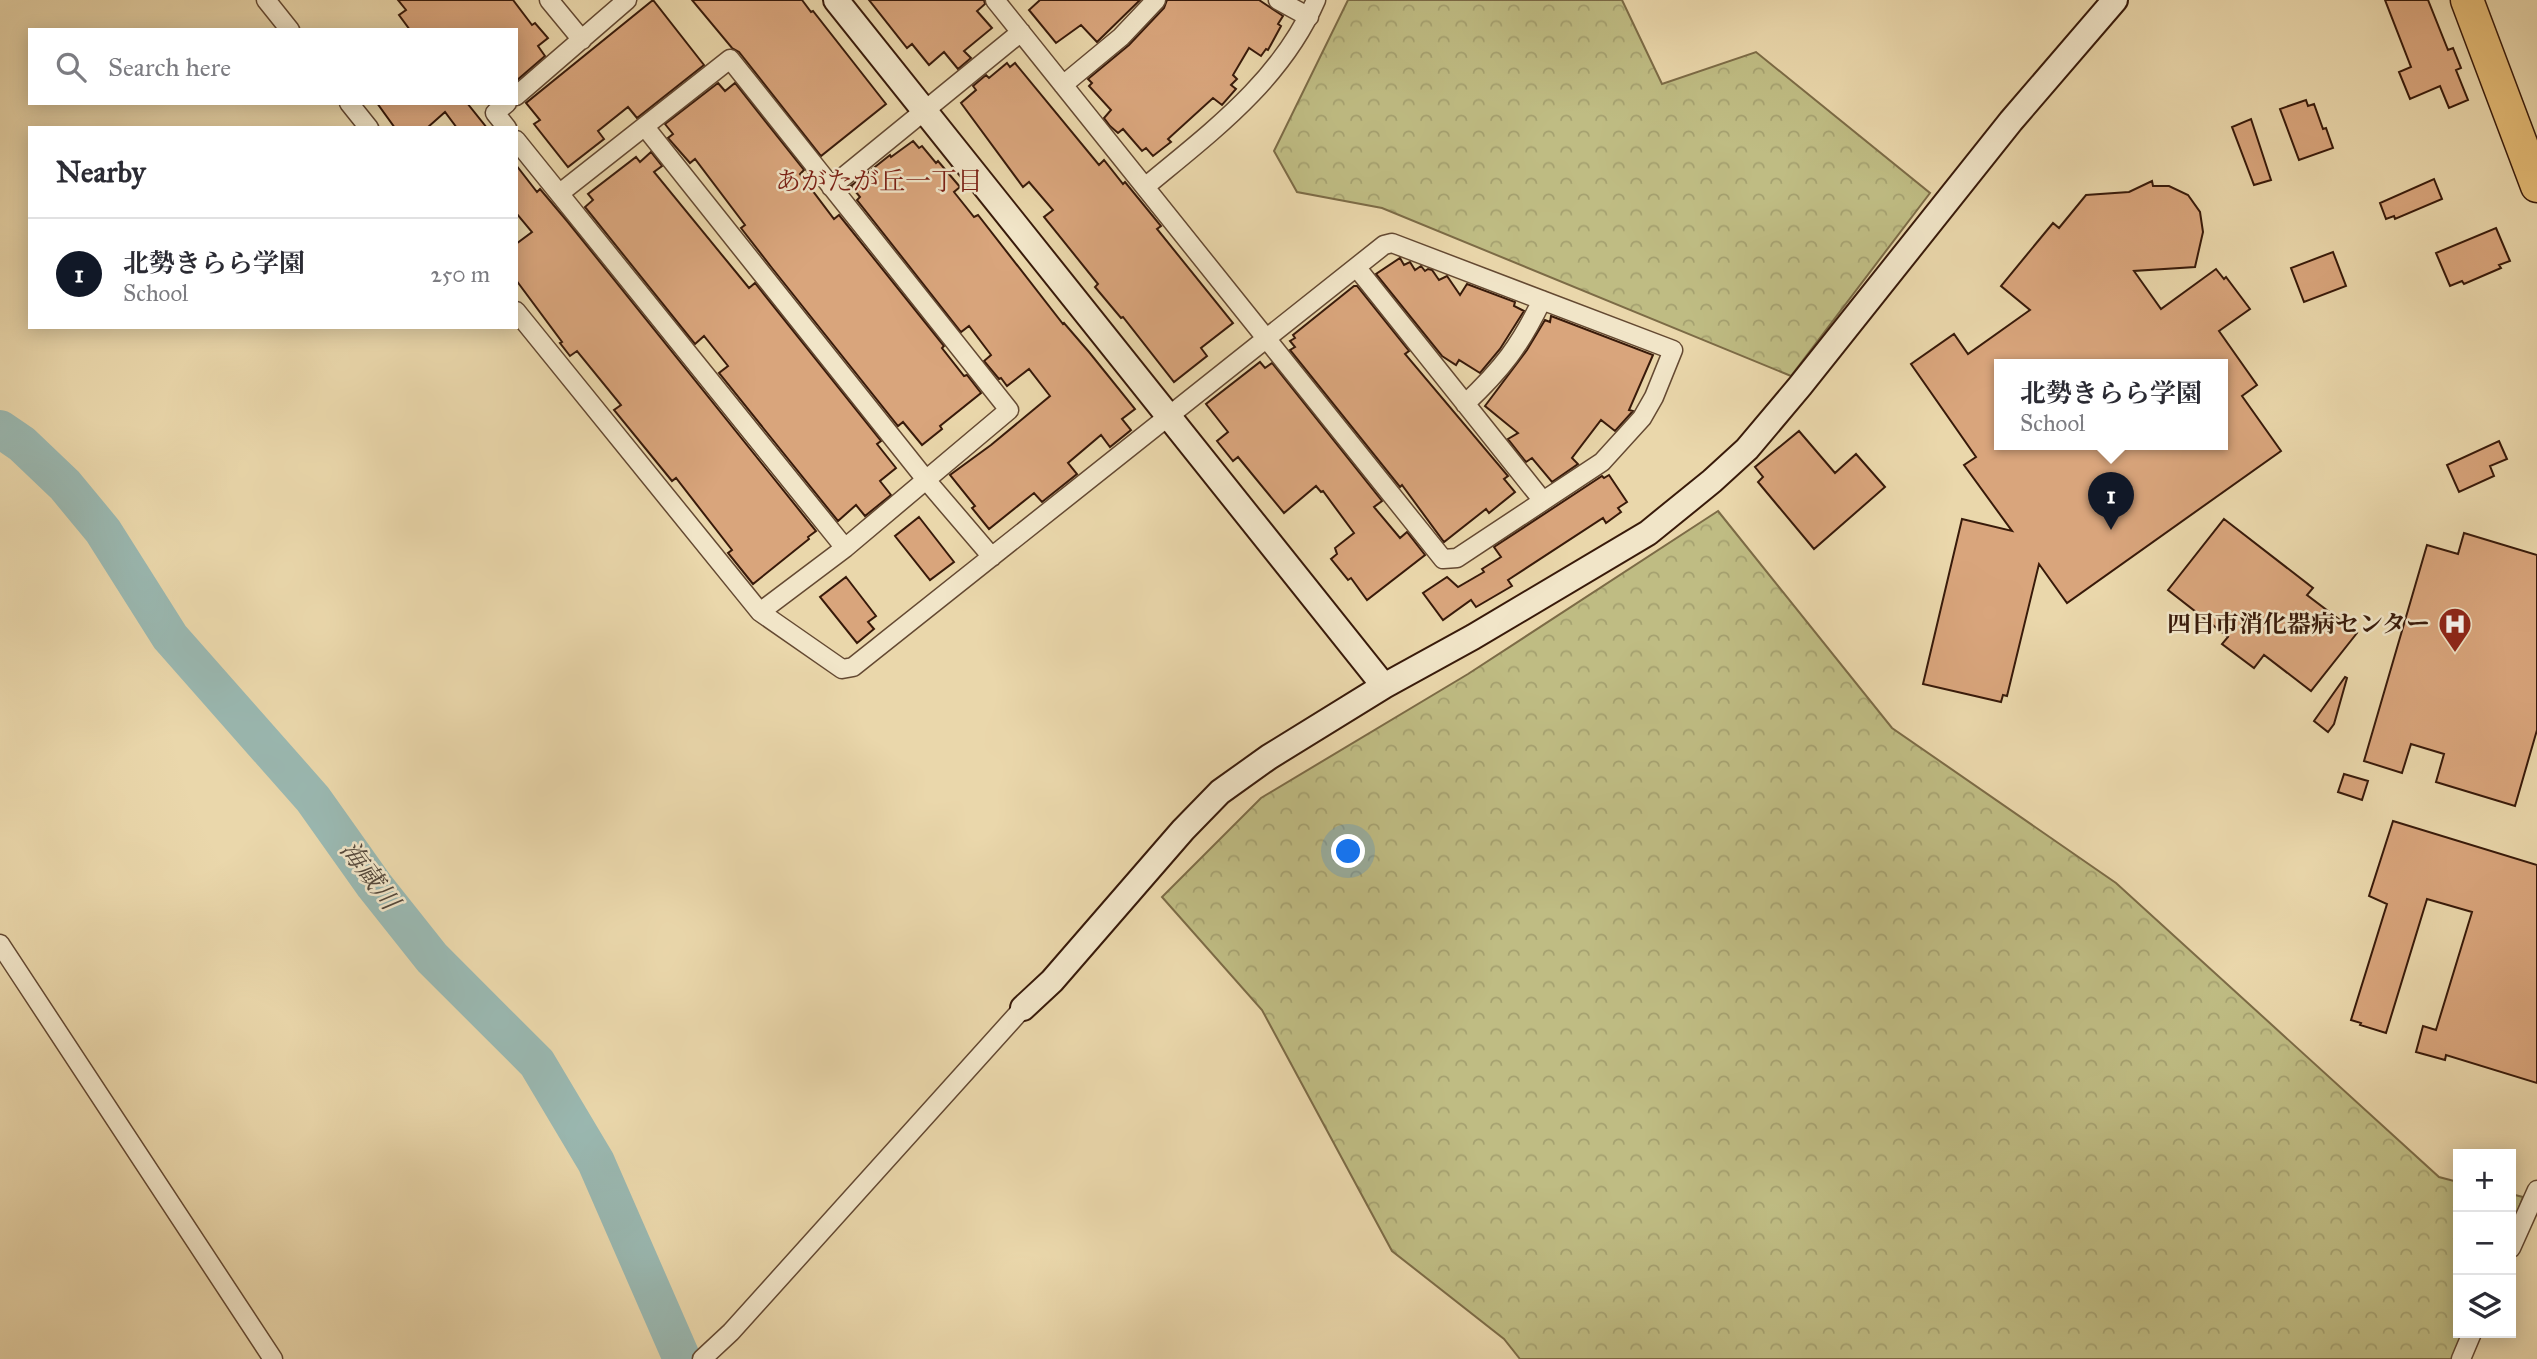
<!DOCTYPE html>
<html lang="en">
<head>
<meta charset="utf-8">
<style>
  :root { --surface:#fff; --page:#f2f2f3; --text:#2b2b33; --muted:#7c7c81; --line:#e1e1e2; --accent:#111827 }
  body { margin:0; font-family:"IM FELL Great Primer","Noto Serif JP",serif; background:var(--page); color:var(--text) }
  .controls { position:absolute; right:21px; bottom:21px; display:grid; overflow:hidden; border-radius:0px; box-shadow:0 4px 18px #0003 }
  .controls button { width:63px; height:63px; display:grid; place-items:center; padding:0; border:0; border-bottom:2px solid var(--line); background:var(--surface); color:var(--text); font:35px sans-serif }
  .you { position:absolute; left:1349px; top:852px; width:24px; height:24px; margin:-18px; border:5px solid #fff; border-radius:50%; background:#1a73e8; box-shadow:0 0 0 10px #1a73e833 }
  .badge { display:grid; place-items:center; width:46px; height:46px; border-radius:50%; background:var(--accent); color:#fff; font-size:23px; font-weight:700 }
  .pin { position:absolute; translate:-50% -58px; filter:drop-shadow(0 2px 4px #0008) }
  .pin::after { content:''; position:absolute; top:37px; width:24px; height:21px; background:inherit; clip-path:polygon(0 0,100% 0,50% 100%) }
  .popup { position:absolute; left:1994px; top:359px; width:234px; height:91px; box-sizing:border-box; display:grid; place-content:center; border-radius:0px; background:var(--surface); filter:drop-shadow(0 2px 5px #0005); font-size:23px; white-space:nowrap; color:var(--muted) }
  .popup b { font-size:26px; color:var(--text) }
  .popup::after { content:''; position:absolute; left:50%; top:100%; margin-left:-14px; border:14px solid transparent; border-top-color:var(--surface) }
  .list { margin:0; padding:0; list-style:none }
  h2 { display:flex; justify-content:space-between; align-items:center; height:91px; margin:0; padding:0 28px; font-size:30px }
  h2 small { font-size:23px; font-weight:400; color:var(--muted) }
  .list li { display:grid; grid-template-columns:46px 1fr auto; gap:21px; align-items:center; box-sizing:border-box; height:112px; padding:0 28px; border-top:2px solid var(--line) }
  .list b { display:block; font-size:26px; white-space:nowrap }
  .list p { margin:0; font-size:23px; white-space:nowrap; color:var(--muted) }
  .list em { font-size:23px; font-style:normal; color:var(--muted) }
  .icon { flex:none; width:38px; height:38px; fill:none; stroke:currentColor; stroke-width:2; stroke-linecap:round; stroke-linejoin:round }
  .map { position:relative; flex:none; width:2537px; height:1359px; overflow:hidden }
  .search { position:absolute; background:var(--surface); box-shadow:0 4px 18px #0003; left:28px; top:28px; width:490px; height:77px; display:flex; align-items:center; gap:18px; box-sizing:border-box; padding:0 24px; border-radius:0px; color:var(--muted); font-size:26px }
  .panel { position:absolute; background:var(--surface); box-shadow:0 4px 18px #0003; left:28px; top:126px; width:490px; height:203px; border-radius:0px }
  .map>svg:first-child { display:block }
  .forest { fill:url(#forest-crowns); stroke:#7c6b46; stroke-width:2 }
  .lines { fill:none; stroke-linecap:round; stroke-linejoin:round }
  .river { stroke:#9ab8b1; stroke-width:38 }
  .building { fill:#d9a57c; stroke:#381a0a; stroke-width:2; fill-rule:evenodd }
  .street-casing { stroke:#644932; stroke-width:21 }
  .secondary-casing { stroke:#381a0a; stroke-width:28 }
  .highway-casing { stroke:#381a0a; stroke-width:35 }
  .street { stroke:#f1e5c8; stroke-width:18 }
  .secondary { stroke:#f1e5c8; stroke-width:24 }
  .highway { stroke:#e5bc76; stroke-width:32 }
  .labels { text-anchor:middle; stroke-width:5; stroke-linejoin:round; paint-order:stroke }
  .poi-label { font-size:24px; font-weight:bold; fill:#381a0a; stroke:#f1e5c8; text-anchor:end }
  .neighbourhood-label { font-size:26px; fill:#7a1f14; stroke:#f1e5c8 }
  .water-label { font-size:26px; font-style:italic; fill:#55493c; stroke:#f1e5c8 }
</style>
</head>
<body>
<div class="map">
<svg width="2537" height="1359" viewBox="0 0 2537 1359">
  <defs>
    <pattern id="forest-crowns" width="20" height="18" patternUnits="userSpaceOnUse" patternTransform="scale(1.75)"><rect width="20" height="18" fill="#bfbc83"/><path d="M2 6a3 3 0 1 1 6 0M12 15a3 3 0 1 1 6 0" fill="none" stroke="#a5a170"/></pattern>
  </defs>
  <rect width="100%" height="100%" fill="#ead7ab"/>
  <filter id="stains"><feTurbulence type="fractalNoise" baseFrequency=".00286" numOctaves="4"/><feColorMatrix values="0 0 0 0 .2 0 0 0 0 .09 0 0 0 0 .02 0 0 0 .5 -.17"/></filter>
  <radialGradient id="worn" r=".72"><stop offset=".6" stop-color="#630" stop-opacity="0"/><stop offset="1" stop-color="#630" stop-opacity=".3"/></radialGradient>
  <path class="forest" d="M1348 0H1622L1662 84 1756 52 1930 193 1791 376 1382 208 1297 192 1274 151Z
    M1718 511 1892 728 2116 883 2439 1177 2458 1182V1333H2472L2462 1359H1520L1504 1339 1392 1251 1262 1010 1162 897 1261 798 1468 674Z
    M2511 1194 2523 1197 2511 1229Z"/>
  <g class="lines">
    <path class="river" d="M0 429 22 444 65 485 103 531 170 637 313 799 374 885 432 958 537 1063 596 1162 682 1359"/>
  </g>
  <path class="building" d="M398 0H513L532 25 535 23 548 38 538 46 545 56 516 81V30H410L399 15 406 10Z
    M653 0 704 65 637 118 628 107 598 131 604 139 568 167 534 124 540 120 526 103Z
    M692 0H802L811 12 813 11 886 104 821 156 739 52 732 48Z
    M869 0H984L985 4 977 11 992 28 964 51 971 58 958 69 944 52 929 65 912 44 907 48Z
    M1040 0H1140L1097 42 1081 25 1056 43 1029 10Z
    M1167 0H1259L1283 16 1278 24 1281 26 1268 50 1266 49 1261 56 1249 48 1233 75 1237 79 1231 85 1236 89 1222 105 1213 98 1168 139 1171 142 1153 156 1146 148 1142 151 1123 129 1118 133 1110 126 1104 118 1111 110 1089 86 1092 83 1088 79 1129 45 1164 8Z
    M2385 0H2428L2448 50 2453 48 2461 68 2456 70 2468 100 2449 108 2440 86 2410 99 2399 72 2411 67Z
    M1007 63 1010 67 1015 63 1099 165 1104 160 1123 184 1125 182 1161 226 1157 229 1233 323 1201 348 1207 356 1174 382 1123 317 1121 318 1095 287 1098 284 1044 217 1053 210 1029 182 1023 187 961 103 976 90 973 86 986 75 989 78Z
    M718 83 725 91 735 83 804 170 800 174 834 219 839 215 944 346 942 348 964 376 967 375 981 393 940 426 942 429 922 445 903 422 898 426 772 268 741 228 745 225 695 159 690 163 668 138 673 134 665 124Z
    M2306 100 2308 106 2314 104 2323 129 2326 128 2333 148 2299 160 2280 109Z
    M377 103H467L487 128H457L445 112 427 128H395Z
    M2251 119 2271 180 2254 185 2232 127Z
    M913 141 919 148 922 146 936 163 938 161 960 187 954 192 974 217 978 215 1063 324 1064 323 1089 352 1135 409 1122 419 1131 430 1110 447 1101 435 1068 463 1077 474 1042 502 1034 493 989 529 972 508 975 506 950 475 991 445 1050 396 1029 369 1007 386 1001 378 999 379 984 361 991 355 969 326 961 332 857 200 860 197 851 186 890 155 891 157Z
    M651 152 662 166 654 172 749 288 755 283 881 441 877 444 896 468 880 481 891 495 865 516 856 505 838 521 719 373 728 366 704 336 695 344 585 207 593 200 588 194 636 157 640 162Z
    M516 165 537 192 540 189 567 221 816 531 808 537 809 539 753 584 728 553 732 550 676 478 672 481 614 410 621 405 577 351 570 356 560 343 562 342 516 280V244L532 232 516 213Z
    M2434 179 2442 199 2395 219 2394 216 2386 219 2380 203Z
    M2152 181 2153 186H2169L2188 195 2200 212 2203 232 2195 267 2134 271 2161 309 2216 269 2224 279 2226 277 2250 309 2219 331 2257 385 2242 396 2281 451 2067 603 2039 564 2007 696 2003 695 2001 702 1923 684 1962 519 2012 531 1964 465 1976 457 1911 364 1954 334 1968 354 2030 310 2001 286 2053 223 2059 228 2086 195 2129 192ZM1999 364H2223V444H1999Z
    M2496 228 2510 261 2499 265 2501 268 2464 284 2462 281 2450 286 2436 253Z
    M2333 252 2346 286 2304 302 2291 268Z
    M1400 258 1404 265 1410 262 1415 270 1421 266 1425 271 1428 269 1432 270 1439 280 1447 276 1460 295 1467 284 1515 302 1514 306 1524 311 1500 349 1480 373 1459 360 1456 365 1442 356 1376 274Z
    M1354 286H1357L1409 351 1405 354 1508 476 1504 479 1515 492 1489 513 1486 509 1444 542 1402 485 1400 487 1290 350 1295 347 1290 341 1295 338 1293 335Z
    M1551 316 1653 355 1629 410 1633 411 1615 431 1601 420 1572 458 1578 464 1552 482 1532 458 1526 462 1508 439 1518 433 1485 406 1527 350 1545 320 1550 322Z
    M1260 362 1265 368 1272 363 1382 501 1374 507 1400 538 1407 532 1425 555 1367 600 1351 578 1348 580 1331 559 1337 554 1335 548 1354 533 1323 491 1321 492 1316 486 1284 513 1238 457 1233 461 1217 441 1228 432 1206 404Z
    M1799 431 1835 473 1856 454 1885 487 1814 549 1758 482 1763 477 1755 467Z
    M2499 441 2507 459 2490 466 2494 476 2459 492 2447 465Z
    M1609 475 1627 502 1618 508 1621 512 1606 523 1603 518 1508 580 1512 586 1476 607 1471 600 1443 620 1423 593 1447 577 1458 587 1484 572 1482 569 1501 557 1494 547 1602 476 1604 478Z
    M919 517 954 562 930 580 895 536Z
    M2224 519 2313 588 2307 595 2357 633 2311 691 2264 655 2254 668 2222 644 2228 637 2168 590Z
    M2464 533 2537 555V730L2515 806 2436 782 2444 754 2411 744 2402 773 2364 761 2427 545 2458 554Z
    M846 577 876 616 868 622 874 629 857 643 820 597Z
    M2345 677 2347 678 2334 724 2328 732 2314 721Z
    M2344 774 2368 781 2362 800 2338 792Z
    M2393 821 2537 865V1083L2446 1055 2445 1060 2416 1052 2423 1026 2436 1030 2472 912 2427 899 2386 1033 2360 1025 2361 1023 2351 1020 2387 904 2369 896Z"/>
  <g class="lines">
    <defs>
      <path id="street" d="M266 0 290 30
        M549 0 582 40
        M1278 0 1309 17
        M1063 85 1121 37 1156 0
        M516 96 627 0
        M349 103 369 128
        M645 127 927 481 992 557
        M507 128 495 113 507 103
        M516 140 845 548
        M831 187 1021 32
        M1145 187C1211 132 1281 81 1316 0
        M560 193 730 59 1009 410 845 548 760 612
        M1357 268 1543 501
        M516 311 760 612 842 669 853 667 1384 245 1392 243 1673 350 1654 397 1642 418 1602 462 1457 558 1443 559 995 0
        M1465 404C1502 369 1520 346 1542 300
        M0 944 273 1359
        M2511 1248 2537 1190
        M702 1359 731 1332 1023 1008
        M2461 1359 2472 1333"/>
      <path id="secondary" d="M836 0 1384 686
        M1023 1008 1052 981 1183 830 1220 792 1269 757 1384 686 1473 637 1648 533 1712 481 1747 449 1800 386 2011 121 2115 0"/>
      <path id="highway" d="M2467 0 2537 186"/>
    </defs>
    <use href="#street" class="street-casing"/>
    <use href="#secondary" class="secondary-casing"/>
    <use href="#highway" class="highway-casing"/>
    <use href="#street" class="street"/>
    <use href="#secondary" class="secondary"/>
    <use href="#highway" class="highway"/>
  </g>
  <defs>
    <symbol id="hospital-pin" viewBox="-11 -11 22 30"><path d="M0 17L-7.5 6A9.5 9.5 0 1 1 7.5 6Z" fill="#8f2418" stroke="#f1e5c8"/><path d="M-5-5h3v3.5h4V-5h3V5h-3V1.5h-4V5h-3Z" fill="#fff"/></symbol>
  </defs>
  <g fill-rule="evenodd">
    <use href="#hospital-pin" x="2436" y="605" width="38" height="52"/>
  </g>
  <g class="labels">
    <g class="poi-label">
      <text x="2430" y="632">四日市消化器病センター</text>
    </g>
    <g class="neighbourhood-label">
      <text x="879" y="190">あがたが丘一丁目</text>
    </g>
    <g class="water-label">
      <text transform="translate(370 875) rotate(53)" y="9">海蔵川</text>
    </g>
  </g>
  <rect width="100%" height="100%" filter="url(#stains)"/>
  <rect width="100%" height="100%" fill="url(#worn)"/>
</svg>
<div class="controls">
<button>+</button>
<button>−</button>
<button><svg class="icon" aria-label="layers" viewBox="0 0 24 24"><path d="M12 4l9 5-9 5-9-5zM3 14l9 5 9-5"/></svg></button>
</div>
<div class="you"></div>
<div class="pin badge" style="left:2111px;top:530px">1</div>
<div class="popup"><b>北勢きらら学園</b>School</div>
<div class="search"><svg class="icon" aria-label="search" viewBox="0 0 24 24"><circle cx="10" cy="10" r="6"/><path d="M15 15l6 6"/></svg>Search here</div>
<section class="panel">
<h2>Nearby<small></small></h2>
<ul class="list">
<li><span class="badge">1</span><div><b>北勢きらら学園</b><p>School</p></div><em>250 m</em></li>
</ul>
</section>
</div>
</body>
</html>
